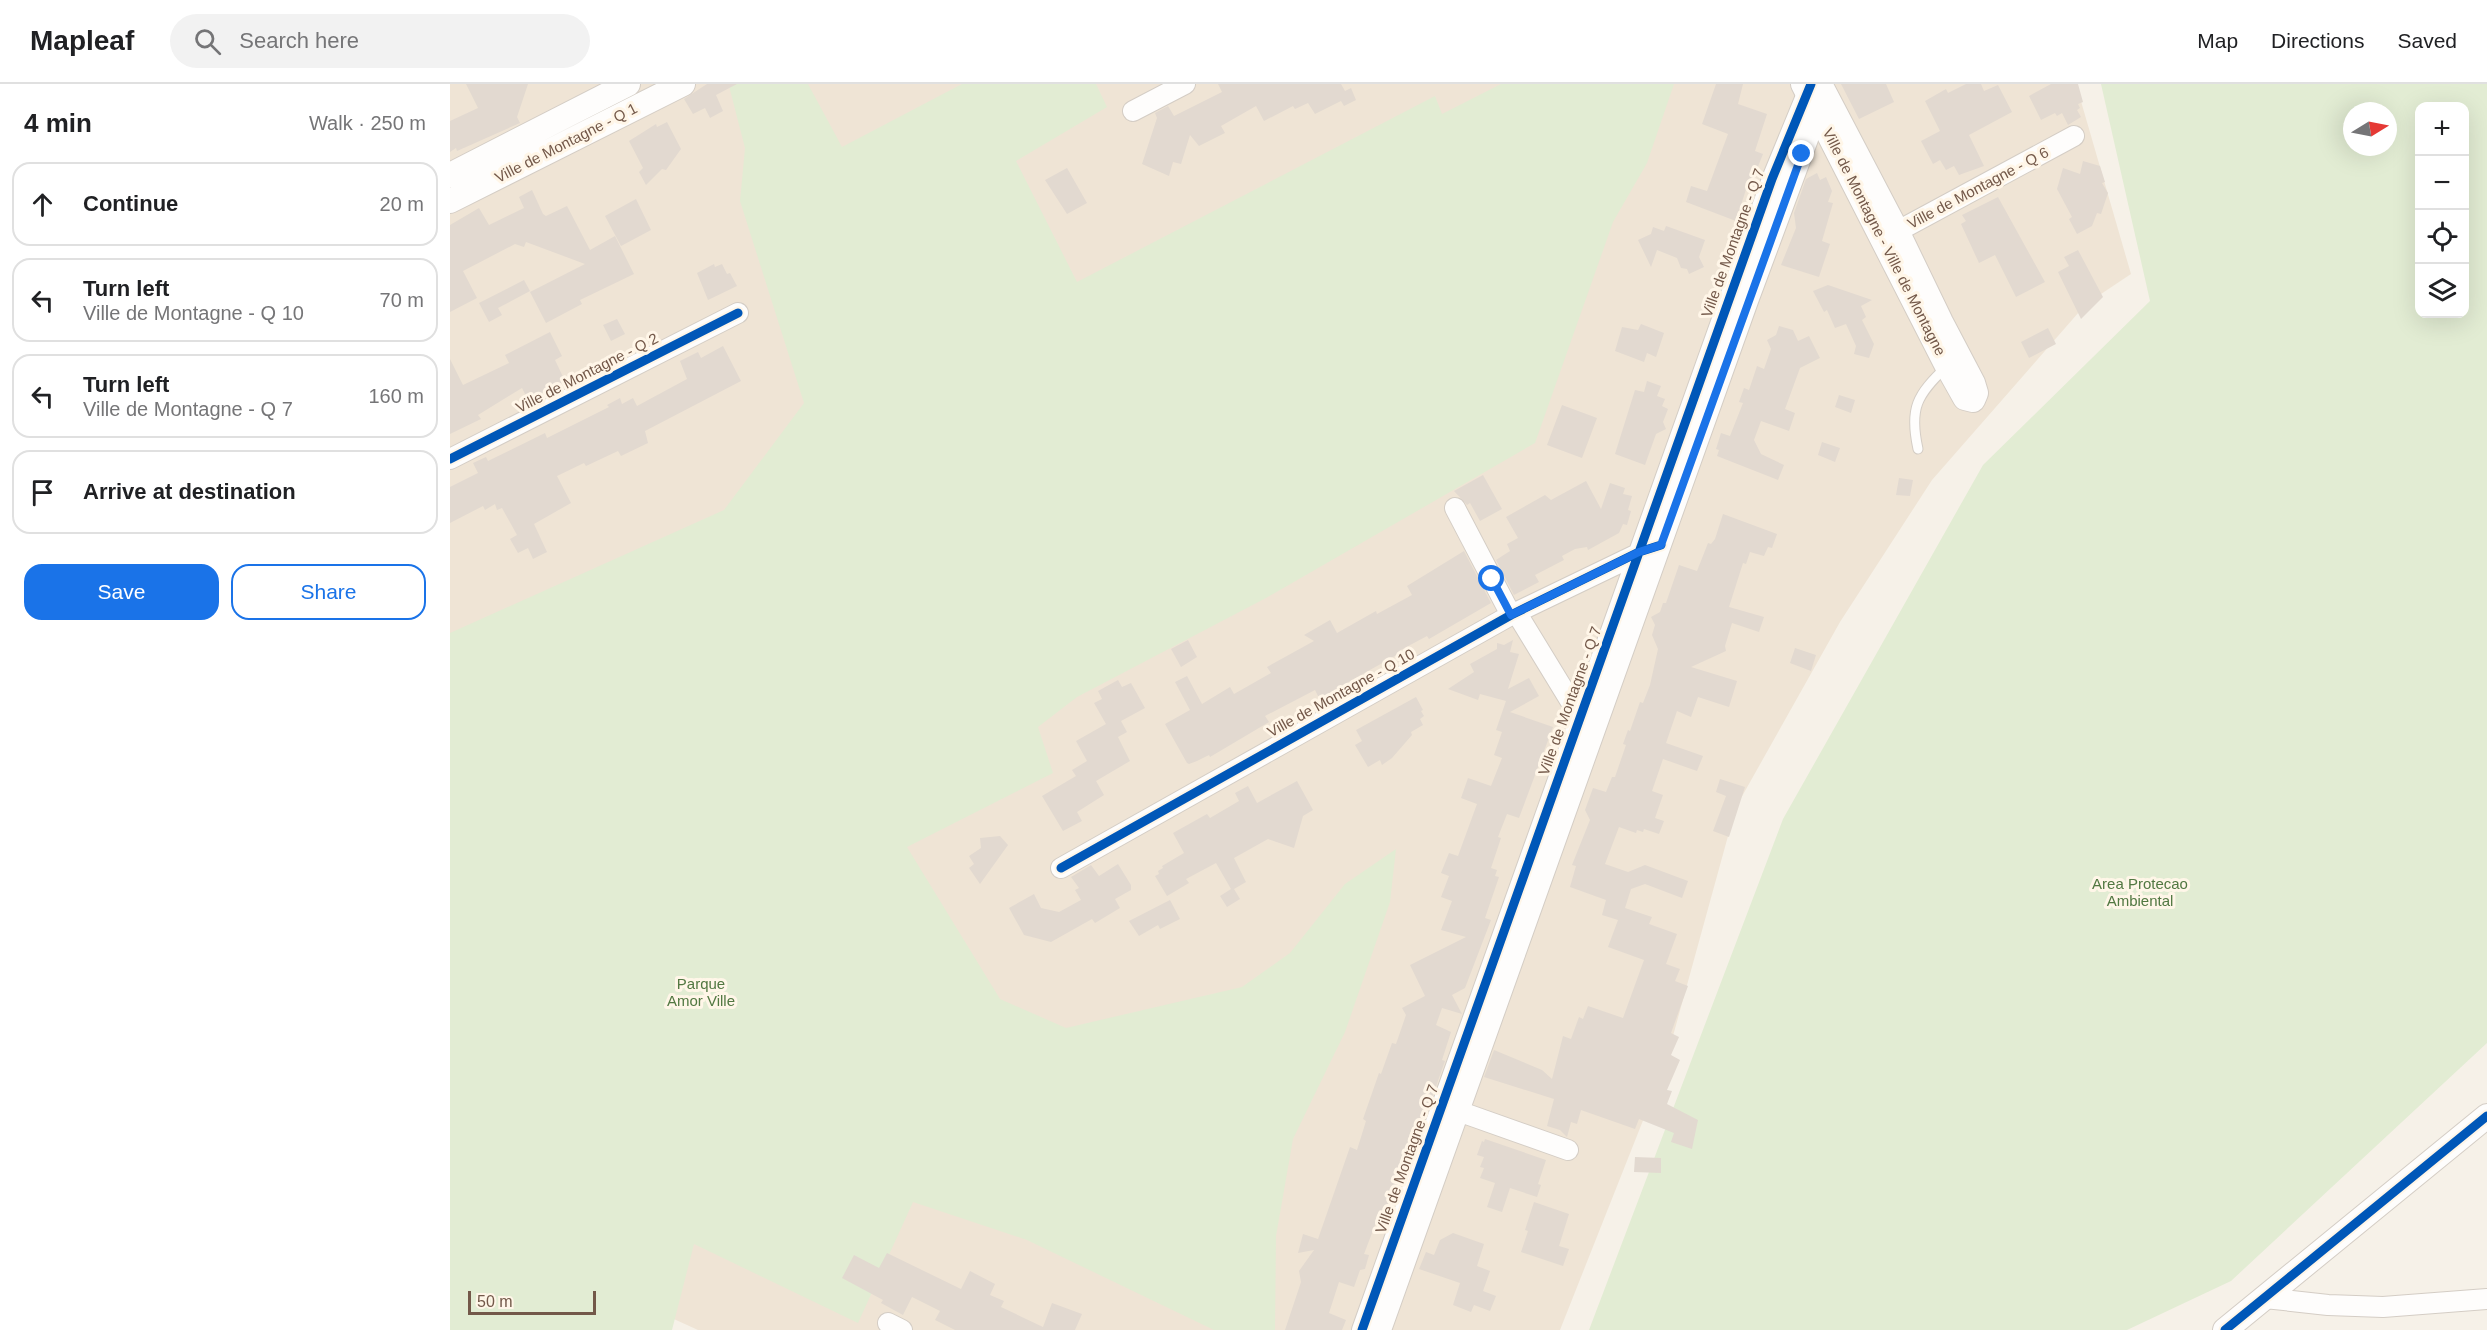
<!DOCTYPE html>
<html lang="en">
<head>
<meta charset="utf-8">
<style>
  :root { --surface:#fff; --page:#f2f2f2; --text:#202124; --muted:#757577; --line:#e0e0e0; --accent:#1a73e8 }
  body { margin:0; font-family:Helvetica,sans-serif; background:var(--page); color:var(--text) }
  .controls { position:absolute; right:18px; top:18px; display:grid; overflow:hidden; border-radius:12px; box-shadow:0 6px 24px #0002 }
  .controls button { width:54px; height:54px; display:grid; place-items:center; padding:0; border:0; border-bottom:2px solid var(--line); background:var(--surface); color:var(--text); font:30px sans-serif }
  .compass { position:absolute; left:1893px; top:18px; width:54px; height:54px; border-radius:50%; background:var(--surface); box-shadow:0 6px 24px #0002; rotate:80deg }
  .scale { position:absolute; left:18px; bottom:15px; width:128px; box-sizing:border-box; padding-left:6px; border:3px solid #735849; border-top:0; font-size:16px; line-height:21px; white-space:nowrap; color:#735849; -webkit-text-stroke:4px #fff6e8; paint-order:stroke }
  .stop { position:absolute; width:18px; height:18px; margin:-14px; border:4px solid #1a73e8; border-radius:50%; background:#fff }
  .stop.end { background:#1a73e8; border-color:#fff; box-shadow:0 2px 6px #0008 }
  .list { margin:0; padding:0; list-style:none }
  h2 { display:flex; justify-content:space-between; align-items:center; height:78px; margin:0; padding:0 24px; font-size:26px }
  h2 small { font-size:20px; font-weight:400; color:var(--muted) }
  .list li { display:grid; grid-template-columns:39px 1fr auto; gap:18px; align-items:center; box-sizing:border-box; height:84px; margin:0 12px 12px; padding:0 12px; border:2px solid var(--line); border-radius:18px }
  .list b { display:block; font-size:22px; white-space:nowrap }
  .list p { margin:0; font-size:20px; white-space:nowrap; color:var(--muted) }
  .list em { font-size:20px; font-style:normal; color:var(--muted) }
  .actions { display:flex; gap:12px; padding:18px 24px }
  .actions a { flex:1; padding:14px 0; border:2px solid var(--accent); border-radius:18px; text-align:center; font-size:21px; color:var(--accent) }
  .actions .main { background:var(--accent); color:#fff }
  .icon { flex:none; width:33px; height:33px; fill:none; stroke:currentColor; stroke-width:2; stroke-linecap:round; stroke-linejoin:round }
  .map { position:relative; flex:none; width:2037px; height:1246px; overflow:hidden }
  header { display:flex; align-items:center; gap:36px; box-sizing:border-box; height:84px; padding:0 30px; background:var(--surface); border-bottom:2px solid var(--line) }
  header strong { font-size:28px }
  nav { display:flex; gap:33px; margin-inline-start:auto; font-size:21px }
  .search { width:420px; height:54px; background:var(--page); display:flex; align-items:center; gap:15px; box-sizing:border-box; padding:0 21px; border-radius:33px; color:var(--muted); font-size:22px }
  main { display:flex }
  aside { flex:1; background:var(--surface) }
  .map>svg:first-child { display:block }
  .residential { fill:#efe4d5 }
  .green { fill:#e2ecd3; fill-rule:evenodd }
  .building { fill:#e2d9d0 }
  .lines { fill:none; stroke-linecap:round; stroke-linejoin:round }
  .service-casing { stroke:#d4cdc5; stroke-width:11 }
  .minor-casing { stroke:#d4cdc5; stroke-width:22 }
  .tertiary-casing { stroke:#d4cdc5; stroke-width:26 }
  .service { stroke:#fefdfc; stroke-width:9 }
  .minor { stroke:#fefdfc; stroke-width:20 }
  .tertiary { stroke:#fefdfc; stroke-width:24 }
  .cycleway-casing { stroke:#fff6e8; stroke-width:13 }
  .cycleway { stroke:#0057b8; stroke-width:9 }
  .route { stroke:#1a73e8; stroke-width:8 }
  .labels { text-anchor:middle; stroke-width:6; stroke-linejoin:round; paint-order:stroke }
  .street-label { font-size:15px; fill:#735849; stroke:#fff6e8 }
  .park-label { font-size:15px; fill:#527842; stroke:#fff6e8 }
</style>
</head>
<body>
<header>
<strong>Mapleaf</strong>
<div class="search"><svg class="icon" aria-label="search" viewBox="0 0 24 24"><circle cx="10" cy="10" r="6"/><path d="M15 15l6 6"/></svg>Search here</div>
<nav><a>Map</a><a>Directions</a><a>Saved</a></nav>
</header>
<main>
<aside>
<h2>4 min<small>Walk · 250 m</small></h2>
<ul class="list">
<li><svg class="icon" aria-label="ahead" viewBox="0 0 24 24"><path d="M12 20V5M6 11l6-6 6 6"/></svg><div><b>Continue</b></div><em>20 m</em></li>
<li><svg class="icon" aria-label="left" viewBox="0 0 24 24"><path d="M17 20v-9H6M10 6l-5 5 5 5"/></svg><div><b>Turn left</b><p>Ville de Montagne - Q 10</p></div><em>70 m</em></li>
<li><svg class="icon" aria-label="left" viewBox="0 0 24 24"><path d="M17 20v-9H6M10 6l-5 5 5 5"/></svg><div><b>Turn left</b><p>Ville de Montagne - Q 7</p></div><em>160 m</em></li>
<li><svg class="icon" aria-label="arrive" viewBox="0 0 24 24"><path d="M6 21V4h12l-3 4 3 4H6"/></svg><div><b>Arrive at destination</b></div></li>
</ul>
<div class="actions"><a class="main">Save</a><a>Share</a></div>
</aside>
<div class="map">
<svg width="2037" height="1246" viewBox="0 0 2037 1246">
  <rect width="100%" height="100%" fill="#f6f1e8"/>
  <path class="residential" d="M0 0H1626L1681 190 1636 220 1482 396 1390 538 1286 723 1215 981 1110 1246H248L0 1133Z"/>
  <path class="green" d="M283 0H358L392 63 512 0H646L657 23 566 77 627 198 985 12 992 30 1051 0H1224L1197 79 1163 138 1085 359 816 514 627 613 588 643 603 689 457 763 550 915 616 944 792 903 840 869 895 800 946 765 940 818 895 948 843 1055 826 1152 825 1246H764L577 1156 463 1118 408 1239 244 1160 222 1246H0V549L274 426 354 319 290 117 295 64 279 2Z
    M1651 0H2037V959L1781 1197 1677 1246H1139L1333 735 1533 381 1700 217ZM1970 22H2014V230H1970ZM1902 27H1938V63H1902Z"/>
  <path class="building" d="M16 0H78L67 33 70 39 7 67 6 64 0 68V37L28 24Z
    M257 0H287L266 11 273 27 260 34 255 24 243 30 234 15Z
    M768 0H891L895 7 901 4 906 16 894 22 891 17 865 30 858 19 845 25 843 22 814 37 806 22 771 42 775 49 749 62 740 51 731 80 723 78 719 92 692 80 707 34 705 29 718 22 724 32 772 8Z
    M1266 0H1293L1288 20 1317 30 1305 67 1313 70 1301 100 1298 99 1286 137 1236 118 1241 102 1257 107 1278 50 1252 40Z
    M1391 0H1436L1444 18 1409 35Z
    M1516 0H1531L1534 7 1548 1 1562 28 1519 51 1534 82 1509 91 1504 82 1496 86 1490 76 1483 80 1471 57 1490 47 1475 17 1496 5 1498 9Z
    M1601 0H1628L1633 18 1628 20 1630 24 1627 26 1631 33 1618 41 1612 29 1607 32 1605 29 1591 36 1579 12Z
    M217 38 231 65 216 86 212 85 196 101 189 88 193 84 179 57 206 40 207 43Z
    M1633 77 1650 82 1655 98 1652 99 1658 109 1651 130 1647 129 1642 142 1627 150 1619 135 1622 133 1607 105 1613 84 1630 90Z
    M617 84 637 119 617 130 595 96Z
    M1367 89 1370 96 1376 93 1382 107 1378 118 1383 119 1372 157 1380 160 1369 193 1331 181 1346 144 1344 129 1356 95Z
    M82 106 93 130 96 132 117 122 140 166 165 152 184 190 130 216 132 220 96 239 80 208 135 180 76 158 74 163 65 160 13 187 27 214 0 228V141L29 124 39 141 74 124 69 113Z
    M1548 113 1595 198 1566 213 1545 171 1529 179 1511 140 1516 137 1512 131Z
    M186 115 201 146 171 162 155 132Z
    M1216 142 1255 156 1249 173 1254 183 1239 190 1237 185 1231 184 1227 174 1207 166 1201 183 1188 156 1201 150 1203 143 1214 147Z
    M1628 166 1653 213 1631 235 1608 188 1619 182 1614 173Z
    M264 180 265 183 272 180 277 190 280 189 287 202 258 216 247 189Z
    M74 196 80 207 48 224 52 231 39 238 29 219Z
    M1378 201 1422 216 1411 222 1416 233 1412 236 1424 260 1419 274 1404 270 1406 262 1396 240 1385 244 1377 226 1374 228 1363 207Z
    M167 235 175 250 161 257 153 241Z
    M1191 240 1214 249 1206 273 1197 269 1194 278 1165 267 1172 243 1188 246Z
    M1329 242 1343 246 1348 257 1359 252 1370 274 1350 284 1335 325 1345 329 1339 347 1311 337 1304 356 1311 370 1334 381 1328 396 1267 372 1269 366 1266 365 1271 349 1280 352 1293 319 1289 318 1294 304 1299 306 1307 282 1314 285 1321 265 1317 256 1326 251Z
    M1598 244 1606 260 1579 274 1571 258Z
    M100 248 112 272 105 276 115 297 78 316 72 304 28 331 31 335 0 350V275L13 301 59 279 55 271Z
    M273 262 291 297 195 347 198 359 171 372 168 367 136 382 134 379 107 392 121 419 84 440 97 468 83 475 78 464 68 469 60 455 67 451 52 424 47 426 45 420 35 426 33 422 0 439V403L28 389 23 379 36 373 38 377 95 349 97 354 159 323 157 321 170 314 172 320 183 314 187 322 237 295 230 277 248 268 251 274Z
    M1197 297 1211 302 1207 312 1215 315 1212 322 1218 325 1213 338 1216 345 1206 350 1195 381 1165 370 1185 306 1194 308Z
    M1389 311 1405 316 1401 329 1385 323Z
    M1112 321 1147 334 1132 374 1097 361Z
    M1372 358 1390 364 1385 378 1368 371Z
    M1033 391 1052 425 1030 437 1020 419 1017 421 1004 407Z
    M1449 394 1463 396 1460 412 1446 411Z
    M1136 397 1151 425 1160 399 1175 404 1173 410 1182 412 1178 426 1181 427 1177 441 1173 440 1169 449 1138 466 1137 463 1125 465 1112 472 1114 476 1085 491 1089 498 1064 511 1046 476 1060 467 1057 460 1068 454 1056 433 1095 411 1101 416Z
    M1273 430 1327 450 1322 464 1318 463 1314 472 1300 468 1296 480 1293 479 1279 523 1314 533 1309 548 1282 539 1275 562 1276 567 1241 583 1287 597 1279 623 1248 613 1241 633 1227 627 1216 659 1253 672 1247 687 1213 675 1202 707 1213 711 1205 734 1214 737 1209 750 1194 745 1193 748 1187 746 1186 749 1169 743 1155 780 1178 788 1195 781 1238 797 1232 814 1195 800 1181 805 1175 824 1202 833 1199 840 1227 850 1216 880 1230 885 1225 897 1238 902 1221 949 1229 953 1221 971 1230 976 1217 1006 1222 1007 1217 1020 1248 1036 1242 1065 1221 1058 1224 1049 1189 1035 1185 1045 1131 1026 1127 1040 1121 1038 1117 1053 1110 1046 1097 1042 1104 1015 1034 993 1044 966 1092 986 1102 995 1113 952 1121 955 1129 933 1133 935 1138 922 1173 934 1194 876 1158 863 1168 836 1152 831 1156 816 1120 803 1126 782 1122 781 1140 736 1135 726 1143 704 1156 708 1162 693H1165L1176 661 1173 660 1178 646 1180 647 1190 618 1193 619 1200 601 1208 565 1202 551 1205 541 1201 533 1210 528 1213 519H1216L1229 481 1247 487 1258 459 1261 460 1265 455Z
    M1014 467 1041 519 979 555 977 552 949 567 950 569 874 612H868L865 606 815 632 819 638 760 673 759 671 747 677 739 680 737 679 715 640 740 626 725 598 737 592 752 620 780 603 784 610 821 589 817 583 864 557 854 551 880 536 887 549 926 527 927 530 962 511 957 502Z
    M738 556 747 573 731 583 721 565Z
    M1063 556 1060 568 1069 570 1058 605 1079 594 1089 612 1060 628 1103 643 1069 734 1057 730 1048 753 1051 754 1041 784 1047 786 1045 792 1049 793 1035 834 1041 836 1015 904 1002 911 1012 930 992 924 986 941 1001 948 992 976 995 977 978 1025 975 1024 957 1072 961 1073 944 1121 939 1119 932 1138 927 1136 914 1170 919 1171 915 1185 910 1186 904 1203 889 1198 879 1229 896 1236 892 1246H835L851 1198 849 1187 864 1166 848 1169 853 1150 868 1155 900 1063 907 1066 916 1037 913 1035 929 989 931 990 942 959 946 960 956 931 952 924 975 912 960 881 1016 853 991 846 1002 817 991 813 999 792 991 789 999 769 1008 772 1027 720 1011 714 1018 694 1041 702 1052 674 1044 671 1052 648 1046 646 1056 617 1030 610 1028 616 998 605 1024 588 1020 580 1047 565V559L1054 561Z
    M1345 564 1366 571 1361 587 1340 579Z
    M668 596 672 603 681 599 695 624 671 637 677 648 668 653 680 677 646 697 654 711 627 728 632 737 613 747 592 712 626 692 622 686 637 677 626 657 656 640 644 619 652 615 648 607Z
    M966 613 973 626 971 627 974 632 970 635 973 641 961 648 962 651 942 674 932 681 930 676 918 683 905 661 912 657 906 646Z
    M1270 695 1295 703 1279 753 1263 747 1276 712 1266 708Z
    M847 697 863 726 853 732 844 764 818 755 784 774 796 798 784 805 790 815 777 823 770 812 781 805 766 779 736 795 739 799 717 812 705 792 709 790 708 787 713 784 712 782 734 769 723 749 757 730 760 734 789 717 785 709 798 702 807 719Z
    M550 752 558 761 530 800 519 784 524 780 519 772 531 764 530 754Z
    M668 780 681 801V806L665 815 670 824 645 839 642 835 601 858 574 851 559 824 584 810 591 824 609 828 631 816 625 806 629 804 621 793 641 781 649 792Z
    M720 816 730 835 710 845 708 841 689 852 679 837Z
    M1035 1055 1096 1076 1088 1100 1091 1101 1087 1113 1060 1104 1052 1128 1037 1123 1045 1099 1030 1094 1034 1084 1030 1083 1034 1073 1027 1071 1032 1057 1034 1058Z
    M1185 1073 1211 1074V1089L1184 1088Z
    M1084 1118 1119 1130 1109 1162 1119 1165 1113 1182 1071 1168 1078 1147 1075 1146Z
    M1003 1149 1034 1160 1027 1182 1040 1187 1033 1207 1046 1212 1040 1227 1024 1221 1021 1228 1003 1221 1010 1199 969 1185 976 1168 984 1171 990 1156Z
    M437 1169 511 1205 520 1187 545 1200 540 1211 554 1217 551 1223 593 1243 602 1219 632 1230 625 1246H505L485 1236 490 1227 462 1213 453 1231 431 1219 433 1216 392 1194 404 1171 429 1184Z"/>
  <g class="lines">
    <defs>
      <path id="service" d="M1468 365C1459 324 1467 311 1496 283"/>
      <path id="minor" d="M683 27 735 0
        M1435 154 1624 52
        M0 375 288 229
        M1005 424 1061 531
        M1066 528 1135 641
        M611 784 1061 531 1196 466
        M1008 1027 1118 1066
        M1815 1214 1878 1221 1933 1223 2037 1215
        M438 1239 452 1246
        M912 1246 1322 95 1361 0
        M931 1246 1298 217 1371 20"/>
      <path id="tertiary" d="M1353 0 1497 282 1515 314 1523 316 1526 309 1523 299 1491 238 1447 147 1370 0
        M0 91 178 0
        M0 117 233 0
        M1775 1246 2037 1032"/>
    </defs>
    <use href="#service" class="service-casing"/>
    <use href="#minor" class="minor-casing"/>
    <use href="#tertiary" class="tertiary-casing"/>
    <use href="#service" class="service"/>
    <use href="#minor" class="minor"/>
    <use href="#tertiary" class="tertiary"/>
    <defs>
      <path id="cycleway" d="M0 375 288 229
        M611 784 1061 531 1189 468 1211 461
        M912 1246 1322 95 1361 0
        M1775 1246 2037 1032"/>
    </defs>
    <use href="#cycleway" class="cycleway-casing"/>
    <use href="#cycleway" class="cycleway"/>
  </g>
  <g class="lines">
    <path class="route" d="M1042 495 1061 531 1189 468 1211 461 1352 70"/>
  </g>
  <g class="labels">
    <g class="street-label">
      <text transform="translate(116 59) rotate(-27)" y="5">Ville de Montagne - Q 1</text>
      <text transform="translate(1528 104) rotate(-28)" y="5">Ville de Montagne - Q 6</text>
      <text transform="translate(1434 158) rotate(63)" y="5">Ville de Montagne - Ville de Montagne</text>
      <text transform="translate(1283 159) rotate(-70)" y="5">Ville de Montagne - Q 7</text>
      <text transform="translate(137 289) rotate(-27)" y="5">Ville de Montagne - Q 2</text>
      <text transform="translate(891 609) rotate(-29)" y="5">Ville de Montagne - Q 10</text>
      <text transform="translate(1120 617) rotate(-70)" y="5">Ville de Montagne - Q 7</text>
      <text transform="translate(957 1075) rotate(-70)" y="5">Ville de Montagne - Q 7</text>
    </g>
    <g class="park-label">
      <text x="1690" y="805">Area Protecao<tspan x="1690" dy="17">Ambiental</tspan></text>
      <text x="251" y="905">Parque<tspan x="251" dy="17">Amor Ville</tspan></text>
    </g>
  </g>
</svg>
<div class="controls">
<button>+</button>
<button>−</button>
<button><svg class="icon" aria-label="locate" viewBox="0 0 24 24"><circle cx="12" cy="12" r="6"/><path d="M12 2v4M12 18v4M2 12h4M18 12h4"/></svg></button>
<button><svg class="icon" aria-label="layers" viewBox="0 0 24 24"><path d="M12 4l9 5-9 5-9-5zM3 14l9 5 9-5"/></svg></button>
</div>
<svg class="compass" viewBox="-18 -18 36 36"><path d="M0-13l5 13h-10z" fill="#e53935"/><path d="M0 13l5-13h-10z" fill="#757577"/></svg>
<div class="scale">50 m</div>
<div class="stop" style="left:1042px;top:495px"></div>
<div class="stop end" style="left:1352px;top:70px"></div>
</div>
</main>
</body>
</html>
